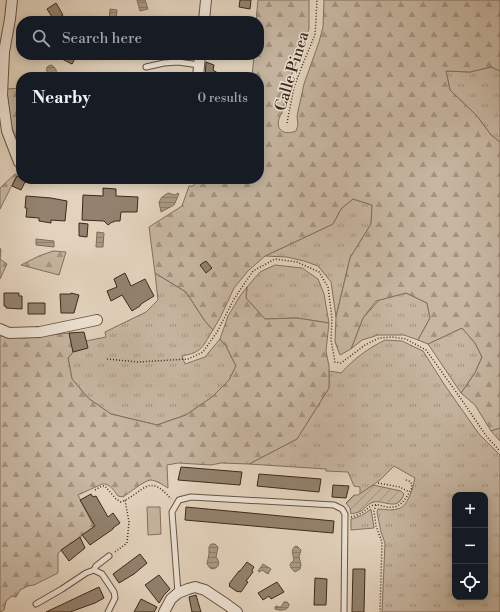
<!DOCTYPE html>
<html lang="en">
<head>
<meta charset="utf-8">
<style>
  :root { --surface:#171b24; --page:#20242c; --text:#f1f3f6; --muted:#9ea1a6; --line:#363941 }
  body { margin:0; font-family:"Libre Bodoni",serif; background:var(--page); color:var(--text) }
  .controls { position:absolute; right:12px; bottom:12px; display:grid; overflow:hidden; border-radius:8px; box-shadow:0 2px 10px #0003 }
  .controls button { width:36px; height:36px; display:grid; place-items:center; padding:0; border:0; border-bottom:1px solid var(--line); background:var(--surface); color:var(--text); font:20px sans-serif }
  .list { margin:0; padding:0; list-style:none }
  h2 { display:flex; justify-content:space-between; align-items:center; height:52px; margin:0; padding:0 16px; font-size:17px }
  h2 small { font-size:13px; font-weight:400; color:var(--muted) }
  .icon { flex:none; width:22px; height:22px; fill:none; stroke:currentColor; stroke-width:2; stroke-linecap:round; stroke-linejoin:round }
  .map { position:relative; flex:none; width:500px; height:612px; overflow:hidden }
  .search { position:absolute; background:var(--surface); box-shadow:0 2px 10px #0003; left:16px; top:16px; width:248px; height:44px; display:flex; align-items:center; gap:10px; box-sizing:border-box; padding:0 14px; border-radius:16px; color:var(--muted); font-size:15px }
  .panel { position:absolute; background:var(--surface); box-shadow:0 2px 10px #0003; left:16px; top:72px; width:248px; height:112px; border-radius:16px }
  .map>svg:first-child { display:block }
  .grass { fill:url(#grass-tufts); stroke:#82705e; fill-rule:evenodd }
  .forest { fill:url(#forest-firs); stroke:#82705e }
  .garden { fill:url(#garden-furrows); stroke:#82705e }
  .pitch { fill:#c7b6a1; stroke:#82705e }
  .water { fill:url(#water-rules); stroke:#7e6d5b }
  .building { fill:#93826f; stroke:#3c2a1a }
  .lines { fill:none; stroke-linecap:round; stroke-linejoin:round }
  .lane-casing { stroke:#665443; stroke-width:7 }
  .street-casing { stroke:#665443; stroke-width:12 }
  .path { stroke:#3c2a1a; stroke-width:1.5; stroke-dasharray:1 2; stroke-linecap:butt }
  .lane { stroke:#ede2d4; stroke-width:5 }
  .street { stroke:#ede2d4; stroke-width:10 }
  .labels { text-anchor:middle; stroke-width:3; stroke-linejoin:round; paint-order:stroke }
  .street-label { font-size:16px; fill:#3c2a1a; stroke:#ede2d4 }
</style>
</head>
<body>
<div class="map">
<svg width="500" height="612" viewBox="0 0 500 612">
  <defs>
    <pattern id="grass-tufts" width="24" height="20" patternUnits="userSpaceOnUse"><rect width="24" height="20" fill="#c7b6a1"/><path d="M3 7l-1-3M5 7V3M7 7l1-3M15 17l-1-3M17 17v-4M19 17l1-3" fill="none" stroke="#a39482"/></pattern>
    <pattern id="forest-firs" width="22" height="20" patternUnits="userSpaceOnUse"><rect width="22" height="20" fill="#c7b6a1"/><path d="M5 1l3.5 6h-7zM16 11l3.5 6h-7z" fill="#a39482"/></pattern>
    <pattern id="garden-furrows" width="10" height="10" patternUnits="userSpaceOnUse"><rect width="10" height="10" fill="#c7b6a1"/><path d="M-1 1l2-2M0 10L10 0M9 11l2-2" fill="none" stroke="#a39482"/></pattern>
    <pattern id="water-rules" width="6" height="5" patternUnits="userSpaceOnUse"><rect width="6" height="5" fill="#aa9a86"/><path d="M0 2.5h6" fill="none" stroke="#8c7e6d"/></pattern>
  </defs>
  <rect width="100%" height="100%" fill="#e3d3bd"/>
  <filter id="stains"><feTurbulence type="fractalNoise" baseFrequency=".005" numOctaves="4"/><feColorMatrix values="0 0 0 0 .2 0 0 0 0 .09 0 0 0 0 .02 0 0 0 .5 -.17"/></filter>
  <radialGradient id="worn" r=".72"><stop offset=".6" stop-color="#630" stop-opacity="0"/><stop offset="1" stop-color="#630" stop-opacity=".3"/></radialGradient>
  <path class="grass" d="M491 67 500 71V142L491 135 477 116 450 90 446 71 470 72Z
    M353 199 372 205 371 224 350 258 336 317 331 282 318 266 304 261 287 257 265 256 333 224 341 209Z
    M275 265 302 268 318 279 324 294 329 323 297 318 265 319 246 298 247 287 260 272Z
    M155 273 186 292 205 321 213 330C202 347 203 352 182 356L185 364 205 357 220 339 226 346 236 366 229 380 212 397 186 415 157 425 111 414 88 398 72 379 68 358 73 352 87 348 86 341 106 337 105 332 146 312 158 300Z
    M406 293 427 303 430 318 418 340 404 335H378L362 340 351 349 363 318 379 300Z
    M462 328 475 343 482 357 475 373 461 393 428 344Z
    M385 340 402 341 423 351 444 384 479 434 500 455V612H382L385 543 381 532 377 512 378 509C384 509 390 511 397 509 408 508 413 487 415 478L394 466 380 480 360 494V487L354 486 348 472 326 471V469L249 464 297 439 329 388V371L341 373C355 358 367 349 385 340ZM455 495H485V597H455Z
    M500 428V441L491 431Z
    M371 509 374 528 351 530V519C359 517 365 514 371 509Z"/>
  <path class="forest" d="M258 0H309V29L291 76 282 113C273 126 281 137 296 131L298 125 297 116 304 84 319 42 323 27 324 0H500V71L491 67 470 72 446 71 450 90 477 116 491 135 500 142V428L491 431 475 405 461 393 475 373 482 357 475 343 462 328 428 344 418 340 430 318 427 303 406 293 376 301 363 318 351 349 340 355 335 342 336 317 350 258 371 224 372 205 353 199 341 209 333 224 265 256 248 271 234 288 221 316 213 330 205 321 186 292 155 273 149 227 182 206 189 186H193L198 179H259V77H252L254 55H259V21H256Z
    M21 88V153L12 128 9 113 7 89Z
    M15 174 17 175 0 209V188Z
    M0 248 1 250 0 259 7 264 0 279Z
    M53 251 66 252 59 275 21 265 39 256Z
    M247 287 246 298 265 319 297 318 329 323 326 351 329 366V388L297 439 249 464 221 463 211 465 178 463 167 465 168 488C163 485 156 480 150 480 144 481 129 493 123 497L118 496C113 490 110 483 102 484L78 495 94 527 58 553V573L34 585 28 586 20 590 16 597 12 596 6 601 4 610 0 612V336L25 338 69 333 73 352 68 358 72 379 88 398 111 414 157 425 186 415 212 397 229 380 236 366 226 346 220 339 228 316 240 296Z"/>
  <path class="garden" d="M373 485 401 491 404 494C398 512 385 500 374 502 368 503 365 509 361 511 358 513 354 513 351 514L350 508 346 503 354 495H358Z"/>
  <path class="pitch" d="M147 507H160L161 534 148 535Z"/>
  <path class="water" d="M137 0H145L148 9 140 11Z
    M110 9 117 10 116 21H109Z
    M51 65C56 67 57 72 57 77H49C48 72 43 67 51 65Z
    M168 193 175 195 178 193 179 194 174 205 161 212 159 202 162 197Z
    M97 232 104 233 103 247H96Z
    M36 239 54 241V247L36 245Z
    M211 544H215L218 547 216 557C220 562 220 567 213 569L210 568 207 564 209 554V547Z
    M296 546 298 547 301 550 299 557 301 565 300 569 295 572C292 570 290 567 290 564L294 560C293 555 290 549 296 546Z
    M263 564 271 569 268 574 262 570 260 572 258 571Z
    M284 602H287L289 604C289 611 280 611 275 609V607L276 606 279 607H281Z"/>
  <path class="building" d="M240 0H251L250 9 239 7Z
    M56 3 63 15 54 20 47 9Z
    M54 55H77L72 64Z
    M206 62 214 65 213 70 224 77H205Z
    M17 176 21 178V179L26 180 21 190 12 186Z
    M103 188 116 189V196L138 197 137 212H121L120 221H114V222H112L108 225 104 221 82 220 83 195 103 196Z
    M26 196 51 198 67 201 65 221 51 220V223L39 221V218L26 217 27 208H25Z
    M79 223 88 224 87 237 79 236Z
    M206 261 212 268 206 273 200 265Z
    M125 273 131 286 145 279 154 296 141 304 140 306 132 311 122 295 111 301 107 291 117 287 114 279Z
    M4 293H19V296H22V309L6 308V306H4Z
    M71 293 79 295 74 313H61L60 294H71Z
    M28 303H45V314H28Z
    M84 332 88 348 73 352 69 333Z
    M181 467 242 472 240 485 178 480Z
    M259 474 321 479 319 492 257 486Z
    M333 485 349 486 346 498 332 497Z
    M91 494 93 497 96 496 108 517 113 513 120 523 113 528V529L90 545 82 535 95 526 80 500Z
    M186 507 334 521 333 533 185 520Z
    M80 537 85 548 69 561 61 550Z
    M140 554 147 563 134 574 119 583 113 574Z
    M247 562 254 567 252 570 253 572 246 581 248 582 241 592 236 591 229 586 230 585 229 584 239 571H240Z
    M353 569H365L364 612H352V610Z
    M159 575 170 589 164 595 159 603 145 585Z
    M315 578 327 579 326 605H314Z
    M277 582 284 592 271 599 269 596 263 600 258 593Z
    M99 587 104 598 95 603 70 612H46Z
    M196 595 201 612H192L189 597Z
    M141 599 157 607 154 612H134Z"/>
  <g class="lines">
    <defs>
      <path id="lane" d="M146 67 164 63 178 62 199 65
        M94 570 96 566 109 556
        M178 593 172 512 179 500 191 497 334 505 342 509 345 514 344 612
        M36 604 62 589 86 573 94 570 102 574 114 592 115 598 108 612"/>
      <path id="street" d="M12 0 10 19 4 52 2 95 7 131 19 162 21 164
        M204 21 206 0
        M198 77 200 55
        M0 329 9 333 40 332 97 320
        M164 612 171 599 178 593 188 589 195 587 205 590 226 604 237 612"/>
    </defs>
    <use href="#lane" class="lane-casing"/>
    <use href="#street" class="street-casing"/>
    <path class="path" d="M287 123 294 87 304 61 315 35 316 19 317 0
      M107 359 138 362 188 359 203 352 217 332 234 299 253 271 275 259 297 262 319 272 328 287 332 318 331 340 335 362 341 363 365 345 379 338 392 337 406 339 426 350 459 396 487 437 500 451
      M378 483 400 487 409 492
      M95 490 102 486H105L116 499 121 502C145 492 148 472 171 499
      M376 505 374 511 376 526 382 542 380 612
      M351 517C355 516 360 514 363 512 367 510 369 506 374 505 378 504 382 506 386 507 402 509 405 499 412 488L411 482 404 479
      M115 552 127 543 129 522 125 500"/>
    <use href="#lane" class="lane"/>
    <use href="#street" class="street"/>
  </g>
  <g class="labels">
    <g class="street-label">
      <text transform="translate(291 71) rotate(-73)" y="6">Calle Pinea</text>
    </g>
  </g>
  <rect width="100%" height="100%" filter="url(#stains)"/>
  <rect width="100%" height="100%" fill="url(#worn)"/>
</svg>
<div class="controls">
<button>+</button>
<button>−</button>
<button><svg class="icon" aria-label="locate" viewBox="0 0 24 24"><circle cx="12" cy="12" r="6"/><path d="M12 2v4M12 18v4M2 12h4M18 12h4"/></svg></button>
</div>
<div class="search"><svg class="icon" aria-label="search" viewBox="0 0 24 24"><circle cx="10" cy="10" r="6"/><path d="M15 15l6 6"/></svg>Search here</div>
<section class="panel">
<h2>Nearby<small>0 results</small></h2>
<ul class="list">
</ul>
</section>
</div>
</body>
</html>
